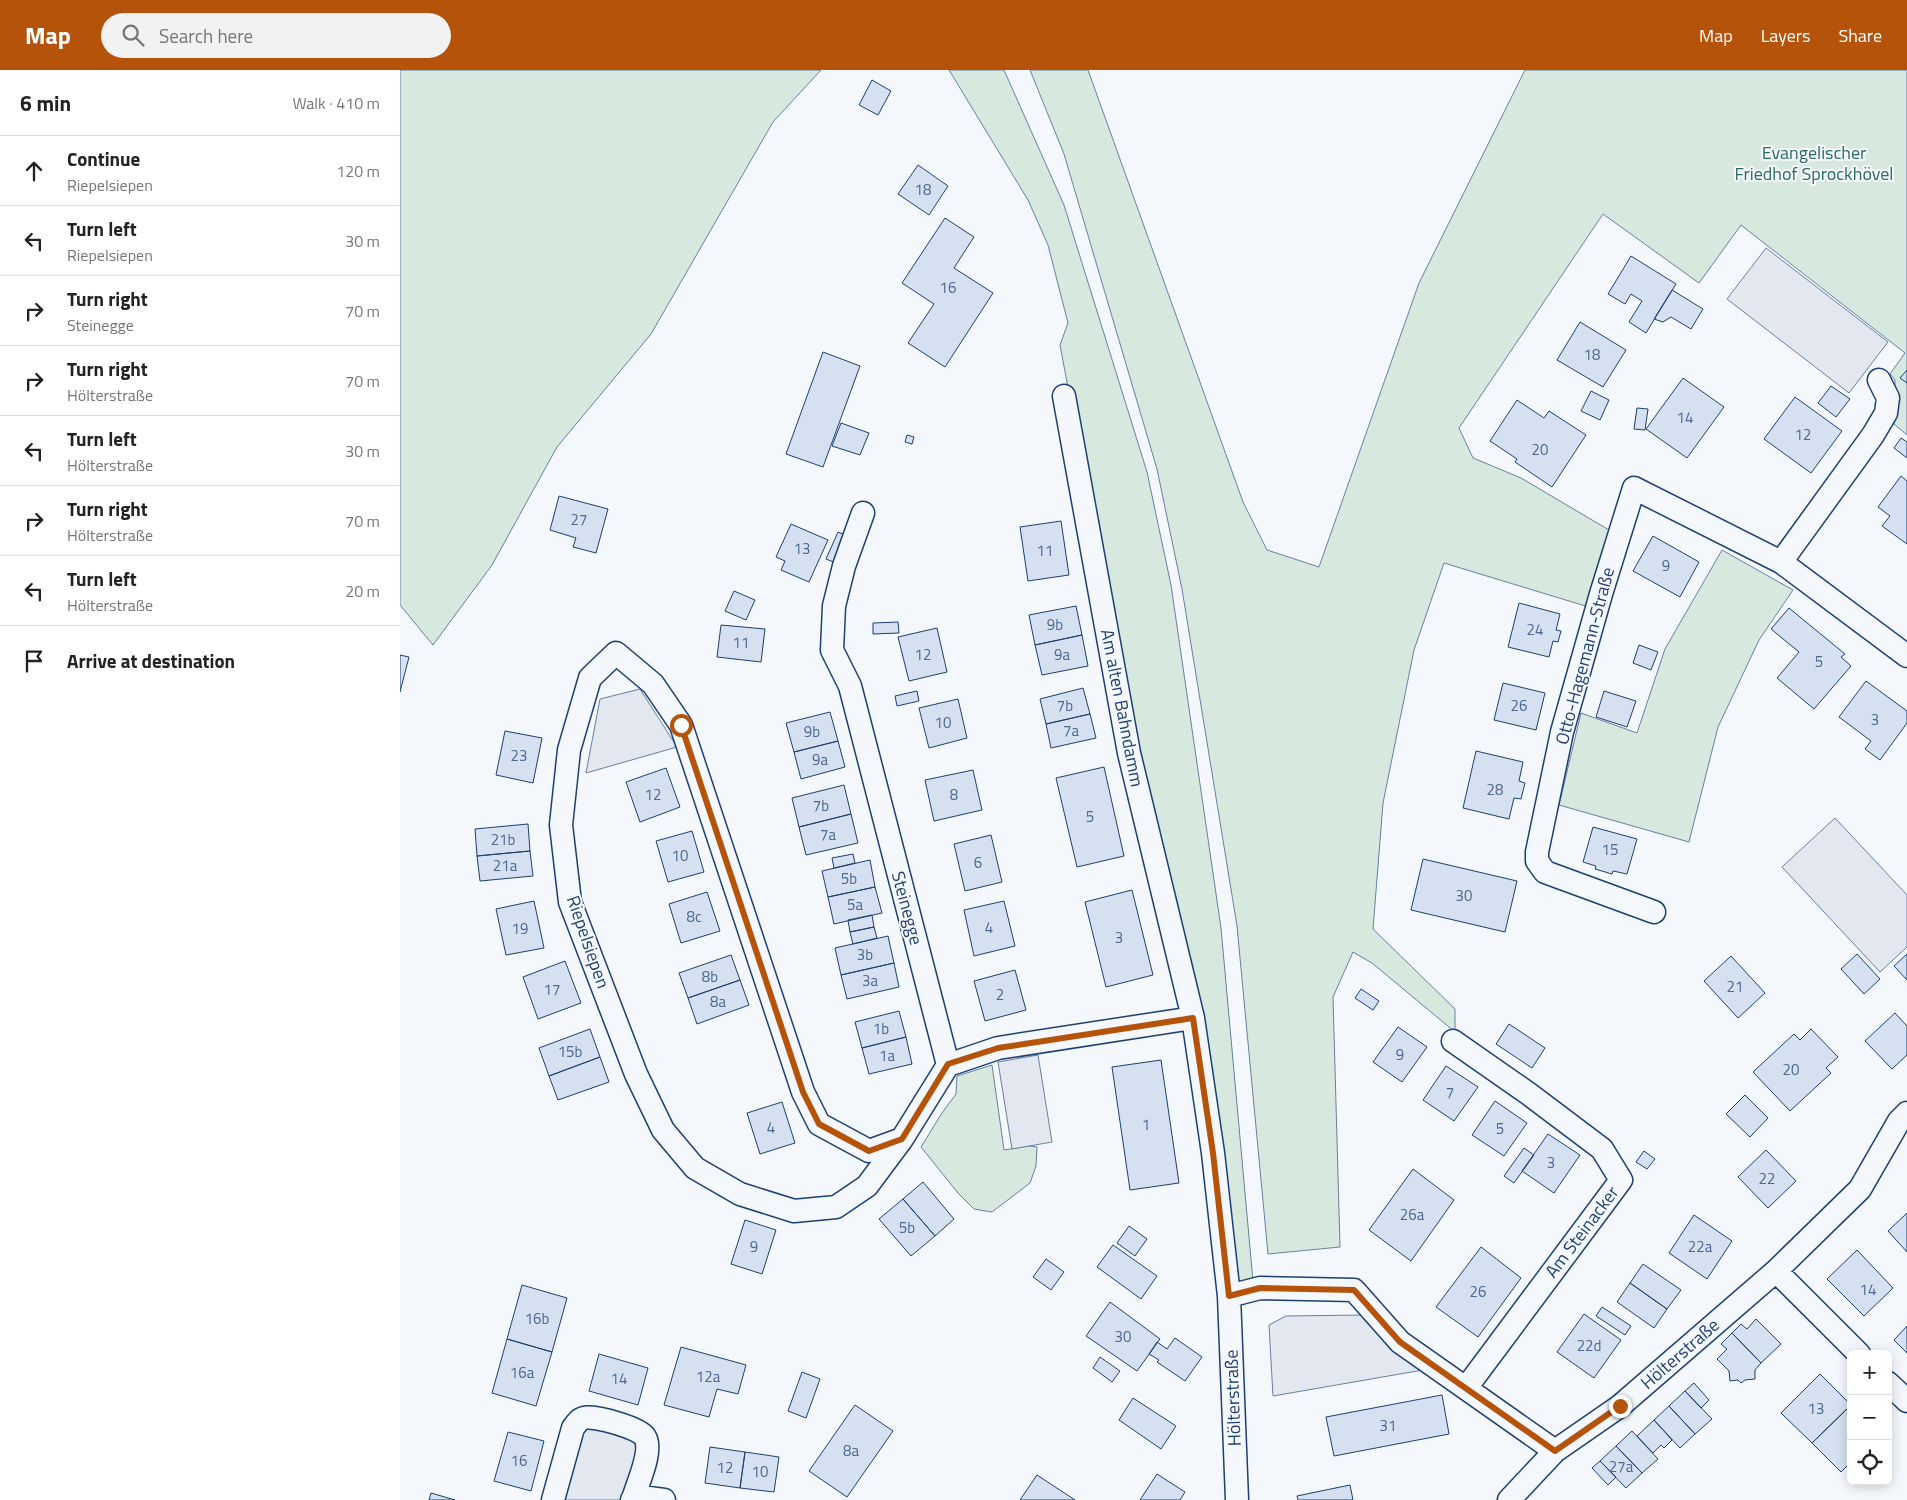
<!DOCTYPE html>
<html lang="en">
<head>
<meta charset="utf-8">
<style>
  :root { --surface:#fff; --page:#f2f2f2; --text:#222; --muted:#767676; --line:#e0e0e0; --accent:#b45309 }
  body { margin:0; font-family:"Titillium Web",sans-serif; background:var(--page); color:var(--text) }
  .controls { position:absolute; right:15px; bottom:15px; display:grid; overflow:hidden; border-radius:8px; box-shadow:0 2px 12px #0003 }
  .controls button { width:45px; height:45px; display:grid; place-items:center; padding:0; border:0; border-bottom:1px solid var(--line); background:var(--surface); color:var(--text); font:25px sans-serif }
  .stop { position:absolute; width:15px; height:15px; margin:-11px; border:4px solid #b45309; border-radius:50%; background:#fff }
  .stop.end { background:#b45309; border-color:#fff; box-shadow:0 1px 5px #0008 }
  .list { margin:0; padding:0; list-style:none }
  h2 { display:flex; justify-content:space-between; align-items:center; height:65px; margin:0; padding:0 20px; font-size:21px }
  h2 small { font-size:16px; font-weight:400; color:var(--muted) }
  .list li { display:grid; grid-template-columns:32px 1fr auto; gap:15px; align-items:center; box-sizing:border-box; height:70px; padding:0 20px; border-top:1px solid var(--line) }
  .list b { display:block; font-size:19px; white-space:nowrap }
  .list p { margin:0; font-size:16px; white-space:nowrap; color:var(--muted) }
  .list em { font-size:16px; font-style:normal; color:var(--muted) }
  .icon { flex:none; width:28px; height:28px; fill:none; stroke:currentColor; stroke-width:2; stroke-linecap:round; stroke-linejoin:round }
  .map { position:relative; flex:none; width:1507px; height:1430px; overflow:hidden }
  header { display:flex; align-items:center; gap:30px; box-sizing:border-box; height:70px; padding:0 25px; background:var(--accent); color:#fff }
  header strong { font-size:24px }
  nav { display:flex; gap:28px; margin-inline-start:auto; font-size:18px }
  .search { width:350px; height:45px; background:var(--page); display:flex; align-items:center; gap:12px; box-sizing:border-box; padding:0 18px; border-radius:28px; color:var(--muted); font-size:19px }
  main { display:flex }
  aside { flex:1; background:var(--surface) }
  .map>svg:first-child { display:block }
  .green { fill:#d7e8df; stroke:#687fa3 }
  .parking { fill:#e3e8f0; stroke:#687fa3 }
  .building { fill:#d5e0f0; stroke:#1d3f73 }
  .lines { fill:none; stroke-linecap:round; stroke-linejoin:round }
  .street-casing { stroke:#1d3f73; stroke-width:25 }
  .street { stroke:#f4f7fb; stroke-width:22 }
  .route { stroke:#b45309; stroke-width:6 }
  .labels { text-anchor:middle; stroke-width:4; stroke-linejoin:round; paint-order:stroke }
  .number-label { font-size:15px; fill:#4b6792 }
  .park-label { font-size:18px; fill:#2c6c60; stroke:#f4f7fb }
  .street-label { font-size:18px; fill:#1d3f73; stroke:#f4f7fb }
</style>
</head>
<body>
<header>
<strong>Map</strong>
<div class="search"><svg class="icon" aria-label="search" viewBox="0 0 24 24"><circle cx="10" cy="10" r="6"/><path d="M15 15l6 6"/></svg>Search here</div>
<nav><a>Map</a><a>Layers</a><a>Share</a></nav>
</header>
<main>
<aside>
<h2>6 min<small>Walk · 410 m</small></h2>
<ul class="list">
<li><svg class="icon" aria-label="ahead" viewBox="0 0 24 24"><path d="M12 20V5M6 11l6-6 6 6"/></svg><div><b>Continue</b><p>Riepelsiepen</p></div><em>120 m</em></li>
<li><svg class="icon" aria-label="left" viewBox="0 0 24 24"><path d="M17 20v-9H6M10 6l-5 5 5 5"/></svg><div><b>Turn left</b><p>Riepelsiepen</p></div><em>30 m</em></li>
<li><svg class="icon" aria-label="right" viewBox="0 0 24 24"><path d="M7 20v-9h11M14 6l5 5-5 5"/></svg><div><b>Turn right</b><p>Steinegge</p></div><em>70 m</em></li>
<li><svg class="icon" aria-label="right" viewBox="0 0 24 24"><path d="M7 20v-9h11M14 6l5 5-5 5"/></svg><div><b>Turn right</b><p>Hölterstraße</p></div><em>70 m</em></li>
<li><svg class="icon" aria-label="left" viewBox="0 0 24 24"><path d="M17 20v-9H6M10 6l-5 5 5 5"/></svg><div><b>Turn left</b><p>Hölterstraße</p></div><em>30 m</em></li>
<li><svg class="icon" aria-label="right" viewBox="0 0 24 24"><path d="M7 20v-9h11M14 6l5 5-5 5"/></svg><div><b>Turn right</b><p>Hölterstraße</p></div><em>70 m</em></li>
<li><svg class="icon" aria-label="left" viewBox="0 0 24 24"><path d="M17 20v-9H6M10 6l-5 5 5 5"/></svg><div><b>Turn left</b><p>Hölterstraße</p></div><em>20 m</em></li>
<li><svg class="icon" aria-label="arrive" viewBox="0 0 24 24"><path d="M6 21V4h12l-3 4 3 4H6"/></svg><div><b>Arrive at destination</b></div></li>
</ul>
</aside>
<div class="map">
<svg width="1507" height="1430" viewBox="0 0 1507 1430">
  <rect width="100%" height="100%" fill="#f4f7fb"/>
  <path class="green" d="M0 0H421L373 52 251 264 157 377 92 495 33 575 0 535Z
    M549 0H604L664 135 747 402 771 515 821 858 853 1211 833 1215 753 750 691 440 660 275 668 253 648 175 628 130Z
    M630 0H688L843 432 867 480 919 497 1019 213 1125 0H1507V365L1494 354 1495 310 1490 304 1505 283 1341 155 1299 213 1203 144 1059 358 1073 388 1121 408 1209 460 1192 538 1044 493 1014 580 983 733 973 859 1055 939V962L972 893 953 882 933 927 940 1177 868 1184 837 856 782 519 757 399 664 84Z
    M1322 480 1393 520 1359 570 1318 657 1289 772 1159 735 1181 643 1237 663 1265 579Z
    M592 995 604 1080 629 1076 637 1077 636 1096 630 1113 592 1142 574 1139 558 1123 521 1077 542 1043 556 1024 557 1006Z"/>
  <path class="parking" d="M1366 178 1488 272 1449 323 1327 229Z
    M240 619 277 677 186 703 200 629Z
    M1435 748 1507 825V877L1480 902 1382 797Z
    M638 985 652 1072 612 1079 598 992Z
    M964 1245 1023 1300 873 1326 869 1255 886 1246Z
    M192 1356 233 1370 237 1379V1391L221 1430H162L184 1360Z"/>
  <path class="building" d="M472 10 491 21 478 45 459 35Z
    M518 95 548 116 529 145 498 124Z
    M545 148 574 167 554 198 593 223 545 297 508 273 534 234 502 213Z
    M1231 186 1276 214 1246 263 1229 252 1242 231 1231 224 1225 234 1208 224Z
    M1272 220 1303 239 1291 259 1271 247 1263 252 1254 249Z
    M1180 252 1226 280 1203 317 1157 290Z
    M423 282 460 296 423 397 386 384Z
    M1507 300V313L1500 308Z
    M1283 308 1324 337 1287 388 1246 359Z
    M1431 316 1450 329 1436 347 1418 333Z
    M1191 321 1209 330 1200 350 1181 341Z
    M1395 327 1442 361 1411 403 1364 369Z
    M1117 330 1144 348 1149 341 1186 365 1152 417 1115 392 1117 389 1090 371Z
    M1237 338 1248 339 1245 360 1234 359Z
    M441 353 469 363 460 385 432 376Z
    M507 365 514 367 512 374 505 372Z
    M1501 368 1507 372V388L1494 378Z
    M1501 406 1507 411V474L1482 456 1490 446 1478 437Z
    M159 426 208 439 196 483 173 477 176 468 150 460Z
    M661 451 669 505 628 511 620 457Z
    M391 454 428 470 409 512 381 500 385 491 376 487Z
    M438 462 450 467 438 494 426 489Z
    M1253 466 1299 492 1280 527 1233 501Z
    M334 521 355 530 346 550 325 541Z
    M1119 533 1160 544 1156 560 1161 561 1158 572 1153 571 1149 587 1108 577Z
    M676 536 682 565 635 575 629 545Z
    M1389 538 1445 584 1441 587 1451 596 1414 639 1377 608 1399 582 1371 559Z
    M498 552 499 563 473 564V553Z
    M321 555 365 559 361 592 317 587Z
    M537 558 547 602 509 611 498 567Z
    M682 565 688 596 642 605 635 575Z
    M1239 575 1258 582 1251 600 1233 593Z
    M0 585 9 587 0 622Z
    M1466 611 1507 641V653L1480 690 1465 679 1471 671 1439 647Z
    M1103 613 1145 623 1136 660 1094 650Z
    M683 618 690 644 646 654 640 629Z
    M517 621 519 631 497 636 495 626Z
    M1204 621 1236 631 1227 657 1196 647Z
    M558 629 567 668 529 678 519 638Z
    M430 642 438 671 394 682 386 653Z
    M690 644 696 668 651 678 646 654Z
    M105 661 142 668 133 713 96 705Z
    M438 671 445 697 401 709 394 682Z
    M1076 681 1123 692 1119 711 1125 713 1121 729 1114 728 1109 749 1063 738Z
    M704 697 724 786 677 797 656 708Z
    M266 698 280 737 240 752 226 712Z
    M573 700 582 740 534 751 525 710Z
    M444 715 451 744 399 757 392 728Z
    M451 744 458 773 406 785 399 757Z
    M128 754 130 781 77 786 75 759Z
    M1193 757 1237 769 1227 804 1213 801 1212 804 1195 799 1196 796 1183 792Z
    M292 761 304 802 268 812 256 771Z
    M591 765 602 812 565 821 554 774Z
    M130 781 133 806 80 811 77 786Z
    M453 784 455 793 434 798 432 788Z
    M1023 789 1117 811 1105 862 1011 840Z
    M470 790 475 817 428 827 422 801Z
    M475 817 482 843 434 854 428 827Z
    M732 820 753 905 706 917 685 832Z
    M307 822 320 861 281 873 269 834Z
    M134 831 144 878 106 885 96 839Z
    M604 831 615 876 574 886 564 840Z
    M472 845 474 857 450 862 448 850Z
    M474 857 477 868 453 874 450 862Z
    M488 866 494 893 441 905 435 878Z
    M1457 884 1480 909 1464 924 1441 899Z
    M1507 884V910L1494 896Z
    M331 885 340 910 288 928 279 903Z
    M1331 886 1365 923 1338 948 1304 911Z
    M165 891 181 933 138 949 123 907Z
    M494 893 499 917 447 929 441 905Z
    M615 900 626 940 585 951 574 911Z
    M340 910 349 935 297 954 288 928Z
    M961 919 979 931 973 940 955 928Z
    M499 941 506 967 462 978 455 952Z
    M1495 943 1507 956V985L1492 999 1465 971Z
    M1109 954 1145 978 1132 998 1096 974Z
    M998 957 1027 977 1002 1012 973 992Z
    M190 959 200 987 149 1006 139 978Z
    M1411 959 1438 987 1426 998 1431 1003 1390 1041 1353 1002 1394 964 1400 970Z
    M506 967 512 994 469 1004 462 978Z
    M200 987 209 1012 158 1030 149 1006Z
    M761 990 779 1113 730 1120 712 997Z
    M1046 996 1078 1017 1054 1051 1023 1030Z
    M1345 1025 1368 1048 1350 1067 1326 1044Z
    M1095 1031 1127 1053 1104 1086 1072 1065Z
    M382 1032 395 1073 360 1084 347 1043Z
    M1148 1064 1180 1085 1154 1123 1122 1101Z
    M1124 1078 1134 1085 1114 1113 1104 1106Z
    M1366 1080 1396 1111 1368 1138 1338 1107Z
    M1244 1081 1255 1089 1247 1099 1236 1092Z
    M1013 1099 1054 1130 1011 1191 969 1160Z
    M523 1112 554 1149 535 1166 503 1129Z
    M503 1129 535 1166 511 1186 479 1149Z
    M1507 1143V1182L1488 1161Z
    M1294 1145 1332 1171 1307 1209 1269 1183Z
    M345 1150 376 1160 362 1204 331 1194Z
    M729 1156 747 1169 735 1186 717 1173Z
    M713 1175 757 1206 741 1229 697 1197Z
    M1081 1177 1121 1208 1078 1267 1036 1237Z
    M1457 1180 1493 1218 1464 1246 1427 1209Z
    M646 1189 664 1202 651 1220 633 1207Z
    M1243 1194 1281 1220 1267 1239 1230 1213Z
    M1230 1213 1267 1239 1254 1258 1217 1232Z
    M122 1215 167 1228 152 1282 107 1269Z
    M710 1232 760 1269 737 1301 686 1266Z
    M1202 1237 1231 1256 1225 1265 1196 1246Z
    M1184 1244 1221 1270 1194 1308 1157 1282Z
    M1356 1249 1381 1274 1361 1293 1332 1263 1341 1254 1347 1259Z
    M1507 1256V1283L1494 1270Z
    M1332 1263 1361 1293 1355 1300V1309L1345 1310 1341 1313 1338 1310 1330 1311 1329 1301 1317 1289 1327 1279 1321 1274Z
    M775 1268 802 1287 785 1311 757 1292 759 1290 749 1284 757 1272 767 1279Z
    M107 1269 152 1282 136 1336 92 1323Z
    M281 1277 346 1295 338 1324 317 1319 309 1347 264 1335Z
    M199 1284 248 1298 238 1335 189 1321Z
    M700 1287 720 1301 712 1312 693 1298Z
    M402 1302 420 1309 406 1348 388 1341Z
    M1420 1304 1451 1335 1412 1373 1381 1343Z
    M1294 1313 1309 1330 1301 1338 1285 1321Z
    M1285 1321 1312 1349 1295 1364 1269 1336Z
    M1042 1325 1049 1364 934 1386 926 1347Z
    M733 1328 776 1356 761 1379 719 1350Z
    M455 1335 493 1361 447 1427 409 1401Z
    M1451 1335V1392L1441 1402 1412 1373Z
    M1269 1336 1295 1364 1280 1378 1254 1350Z
    M1254 1350 1272 1370 1264 1378 1261 1375 1253 1383 1237 1366Z
    M1232 1361 1258 1389 1242 1403 1216 1376Z
    M108 1362 144 1371 131 1421 94 1411Z
    M1216 1376 1242 1403 1226 1418 1200 1391Z
    M310 1377 345 1382 340 1418 305 1413Z
    M345 1382 379 1387 374 1422 340 1418Z
    M1200 1391 1216 1407 1208 1415 1192 1398Z
    M757 1404 785 1422 780 1430H740Z
    M637 1405 675 1430H620Z
    M950 1415 953 1430H898L897 1426Z
    M31 1423 55 1430H29Z"/>
  <g class="lines">
    <defs>
      <path id="street" d="M664 326 729 683 793 948 813 1083 829 1226 837 1430
        M463 443 444 496 434 536 432 580 450 616 548 995 598 978 793 948
        M1381 492 1473 365 1486 343 1488 328 1479 310
        M1254 842 1145 802 1137 791V782L1162 662 1201 524 1234 418 1381 492 1507 586
        M1053 971 1129 1024 1202 1079 1221 1110 1066 1318
        M502 1069 469 1081 419 1054 403 1022 281 655 253 614 216 583 190 608 169 680 161 755 170 832 236 1004 263 1060 295 1098 340 1124 394 1141 436 1137 467 1116 502 1069 548 995
        M1376 1201 1459 1284
        M829 1226 860 1218 954 1220 1000 1272 1155 1381
        M1488 1313 1507 1331
        M153 1430 173 1358C176 1354 179 1349 184 1348 194 1345 240 1358 245 1367 253 1381 238 1412 234 1426
        M232 1430 234 1426 264 1430
        M1109 1430 1155 1381 1220 1336 1376 1201 1460 1119 1499 1051 1507 1043"/>
    </defs>
    <use href="#street" class="street-casing"/>
    <use href="#street" class="street"/>
  </g>
  <g class="lines">
    <path class="route" d="M281 655 403 1022 419 1054 469 1081 502 1069 548 994 598 978 793 948 813 1083 829 1226 860 1218 954 1220 1000 1272 1155 1381 1220 1336"/>
  </g>
  <g class="labels">
    <g class="number-label">
      <text x="523" y="125">18</text>
      <text x="548" y="223">16</text>
      <text x="1192" y="290">18</text>
      <text x="1285" y="353">14</text>
      <text x="1403" y="370">12</text>
      <text x="1140" y="385">20</text>
      <text x="179" y="455">27</text>
      <text x="402" y="484">13</text>
      <text x="645" y="486">11</text>
      <text x="1266" y="501">9</text>
      <text x="655" y="560">9b</text>
      <text x="1135" y="565">24</text>
      <text x="341" y="578">11</text>
      <text x="523" y="590">12</text>
      <text x="662" y="590">9a</text>
      <text x="1419" y="597">5</text>
      <text x="665" y="641">7b</text>
      <text x="1119" y="641">26</text>
      <text x="1475" y="655">3</text>
      <text x="543" y="658">10</text>
      <text x="671" y="666">7a</text>
      <text x="412" y="667">9b</text>
      <text x="119" y="691">23</text>
      <text x="420" y="695">9a</text>
      <text x="1095" y="725">28</text>
      <text x="253" y="730">12</text>
      <text x="554" y="730">8</text>
      <text x="421" y="741">7b</text>
      <text x="690" y="752">5</text>
      <text x="428" y="770">7a</text>
      <text x="103" y="775">21b</text>
      <text x="1210" y="785">15</text>
      <text x="280" y="791">10</text>
      <text x="578" y="798">6</text>
      <text x="105" y="801">21a</text>
      <text x="449" y="814">5b</text>
      <text x="1064" y="831">30</text>
      <text x="455" y="840">5a</text>
      <text x="294" y="852">8c</text>
      <text x="589" y="863">4</text>
      <text x="120" y="864">19</text>
      <text x="719" y="873">3</text>
      <text x="465" y="890">3b</text>
      <text x="310" y="912">8b</text>
      <text x="470" y="916">3a</text>
      <text x="1335" y="922">21</text>
      <text x="152" y="925">17</text>
      <text x="600" y="930">2</text>
      <text x="318" y="937">8a</text>
      <text x="481" y="964">1b</text>
      <text x="170" y="987">15b</text>
      <text x="1000" y="990">9</text>
      <text x="487" y="991">1a</text>
      <text x="1391" y="1005">20</text>
      <text x="1050" y="1028">7</text>
      <text x="746" y="1060">1</text>
      <text x="371" y="1063">4</text>
      <text x="1100" y="1064">5</text>
      <text x="1151" y="1098">3</text>
      <text x="1367" y="1114">22</text>
      <text x="1012" y="1150">26a</text>
      <text x="507" y="1163">5b</text>
      <text x="354" y="1182">9</text>
      <text x="1300" y="1182">22a</text>
      <text x="1468" y="1225">14</text>
      <text x="1078" y="1227">26</text>
      <text x="137" y="1254">16b</text>
      <text x="723" y="1272">30</text>
      <text x="1189" y="1281">22d</text>
      <text x="122" y="1308">16a</text>
      <text x="308" y="1312">12a</text>
      <text x="219" y="1314">14</text>
      <text x="1416" y="1344">13</text>
      <text x="988" y="1361">31</text>
      <text x="451" y="1386">8a</text>
      <text x="119" y="1396">16</text>
      <text x="1221" y="1402">27a</text>
      <text x="325" y="1403">12</text>
      <text x="360" y="1407">10</text>
    </g>
    <g class="park-label">
      <text x="1414" y="89">Evangelischer<tspan x="1414" dy="21">Friedhof Sprockhövel</tspan></text>
    </g>
    <g class="street-label">
      <text transform="translate(1185 586) rotate(-75)" y="6">Otto-Hagemann-Straße</text>
      <text transform="translate(722 638) rotate(79)" y="6">Am alten Bahndamm</text>
      <text transform="translate(507 838) rotate(75)" y="6">Steinegge</text>
      <text transform="translate(188 872) rotate(71)" y="6">Riepelsiepen</text>
      <text transform="translate(1182 1162) rotate(-53)" y="6">Am Steinacker</text>
      <text transform="translate(1280 1284) rotate(-41)" y="6">Hölterstraße</text>
      <text transform="translate(833 1328) rotate(-92)" y="6">Hölterstraße</text>
    </g>
  </g>
</svg>
<div class="controls">
<button>+</button>
<button>−</button>
<button><svg class="icon" aria-label="locate" viewBox="0 0 24 24"><circle cx="12" cy="12" r="6"/><path d="M12 2v4M12 18v4M2 12h4M18 12h4"/></svg></button>
</div>
<div class="stop" style="left:281px;top:655px"></div>
<div class="stop end" style="left:1220px;top:1336px"></div>
</div>
</main>
</body>
</html>
